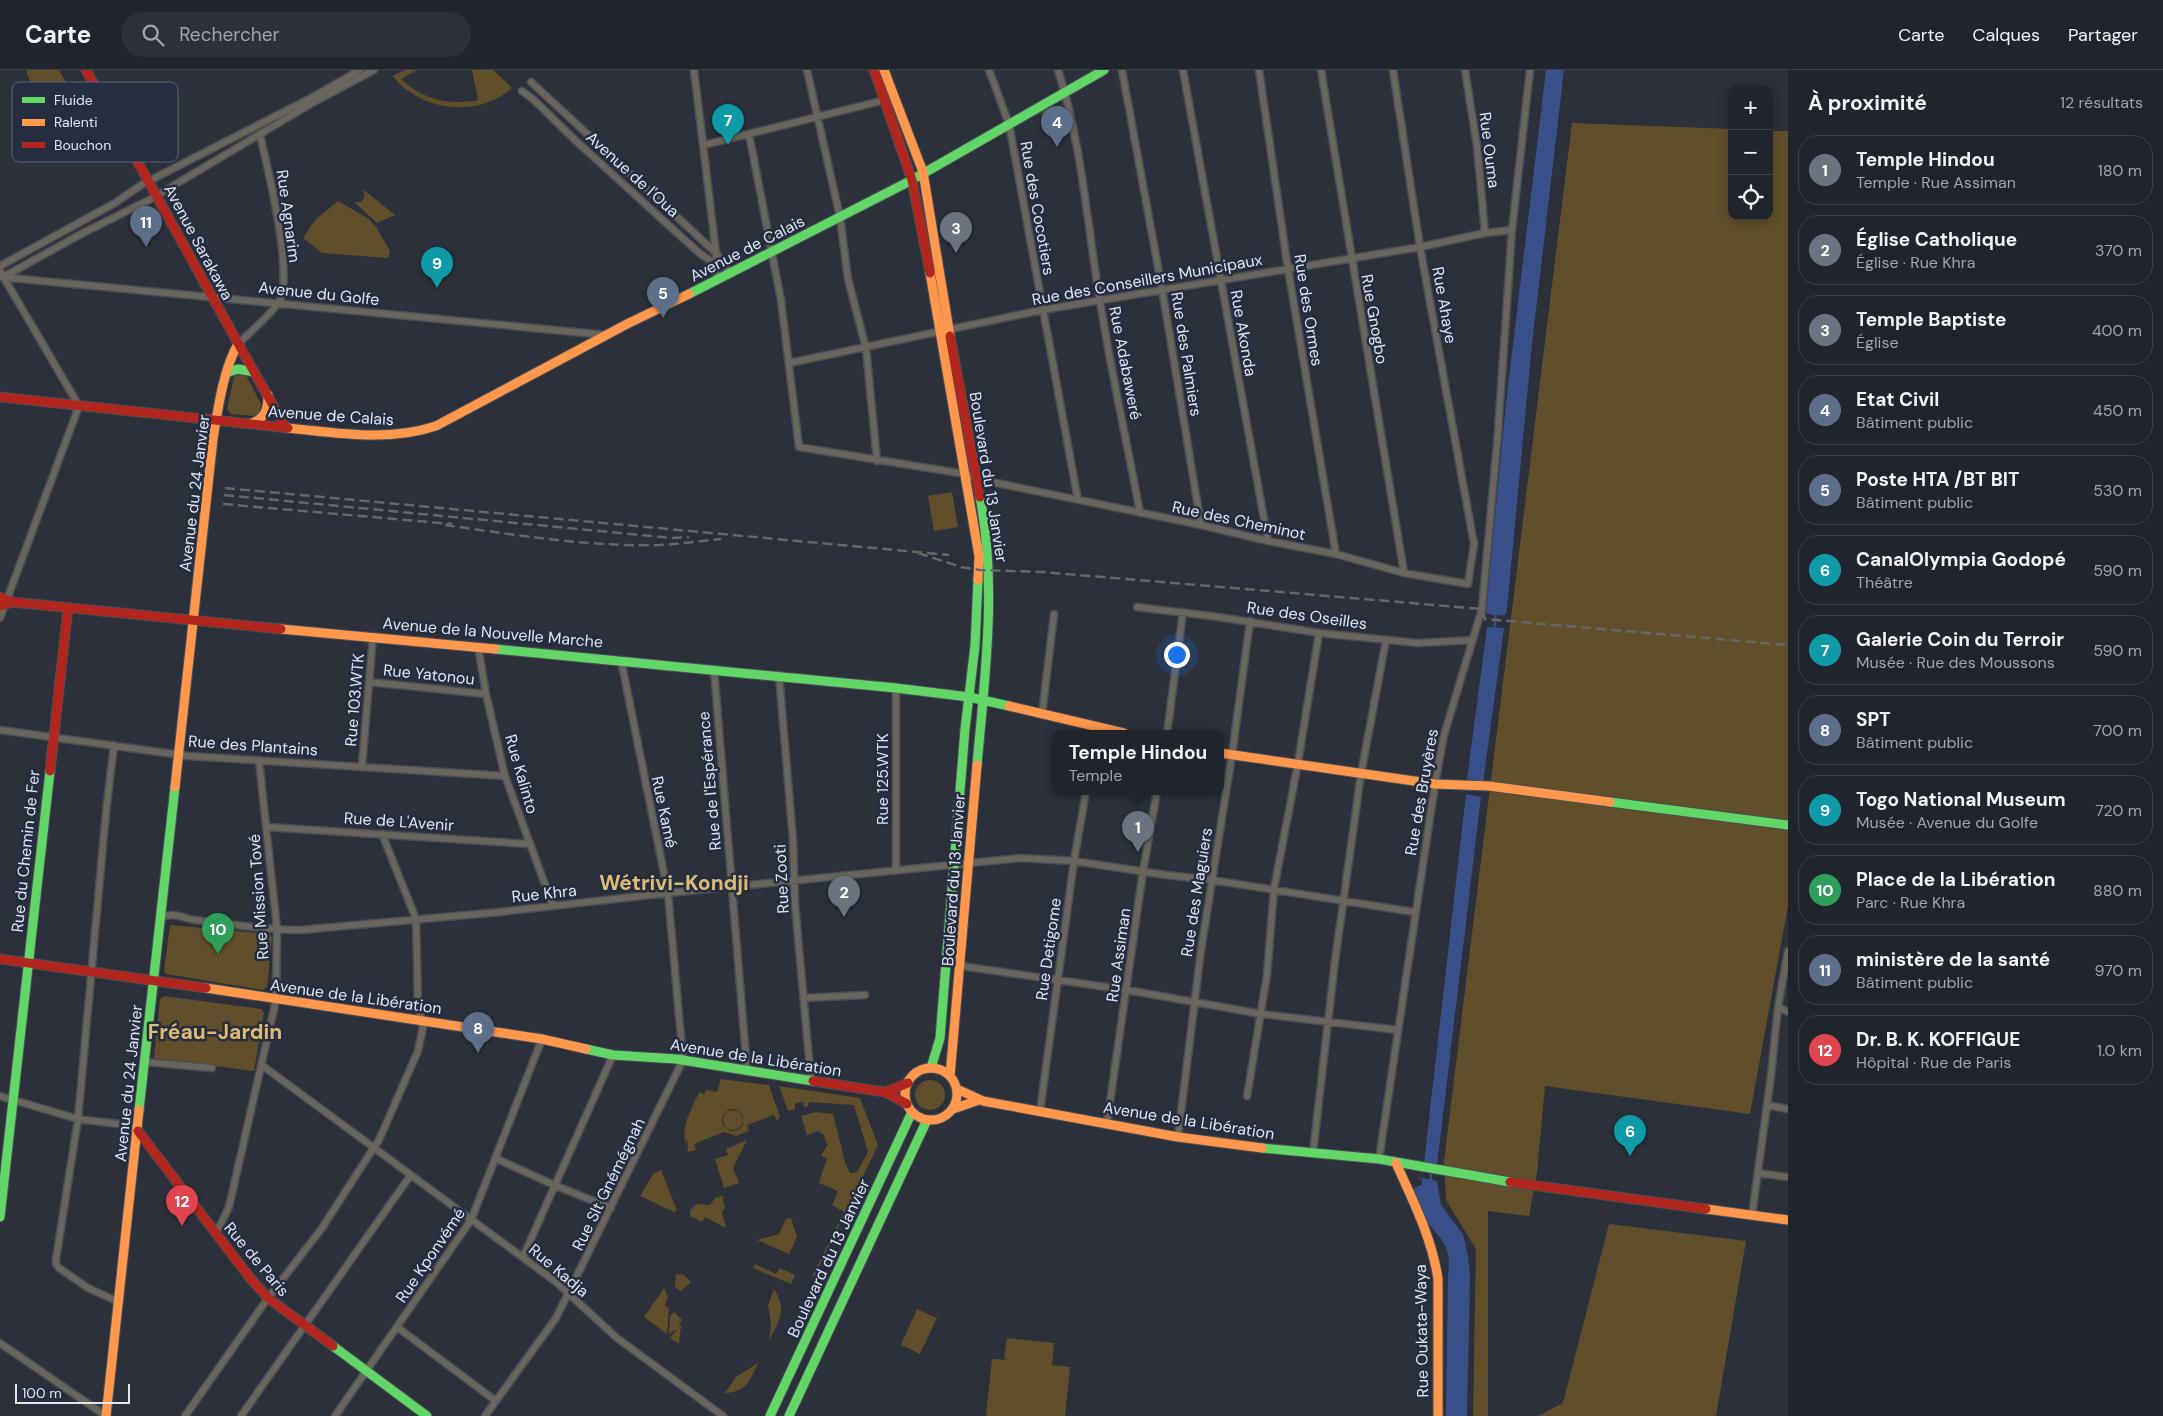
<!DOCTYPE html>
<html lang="fr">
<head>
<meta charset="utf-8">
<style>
  :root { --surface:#20242c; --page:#2d3038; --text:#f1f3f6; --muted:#a2a4a9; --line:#3d4148; --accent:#d93025 }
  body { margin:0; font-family:"DM Sans",sans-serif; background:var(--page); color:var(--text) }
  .controls { position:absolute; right:15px; top:15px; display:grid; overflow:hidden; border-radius:10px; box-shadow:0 2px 12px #0003 }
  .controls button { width:45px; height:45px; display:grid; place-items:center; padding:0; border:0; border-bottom:1px solid var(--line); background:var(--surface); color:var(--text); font:25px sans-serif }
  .scale { position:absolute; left:15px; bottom:12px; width:115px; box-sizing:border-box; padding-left:5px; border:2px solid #dfe5f1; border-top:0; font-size:14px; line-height:18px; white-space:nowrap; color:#dfe5f1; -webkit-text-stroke:4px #252d40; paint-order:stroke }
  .you { position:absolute; left:1176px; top:584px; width:18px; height:18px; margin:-12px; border:4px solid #fff; border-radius:50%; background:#1a73e8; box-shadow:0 0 0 8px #1a73e833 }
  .badge { display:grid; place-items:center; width:32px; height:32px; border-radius:50%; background:var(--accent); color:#fff; font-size:16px; font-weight:700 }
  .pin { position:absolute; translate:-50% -41px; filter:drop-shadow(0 1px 2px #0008) }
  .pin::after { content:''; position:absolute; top:26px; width:18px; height:15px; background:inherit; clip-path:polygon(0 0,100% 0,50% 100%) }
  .popup { position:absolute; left:1052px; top:660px; width:172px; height:65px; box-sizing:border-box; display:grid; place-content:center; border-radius:10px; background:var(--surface); filter:drop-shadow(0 1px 4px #0005); font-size:16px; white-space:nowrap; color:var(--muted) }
  .popup b { font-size:19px; color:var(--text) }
  .popup::after { content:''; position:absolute; left:50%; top:100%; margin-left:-10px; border:10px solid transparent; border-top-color:var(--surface) }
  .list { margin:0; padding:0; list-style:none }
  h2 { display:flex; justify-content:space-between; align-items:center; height:65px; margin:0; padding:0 20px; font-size:21px }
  h2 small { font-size:16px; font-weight:400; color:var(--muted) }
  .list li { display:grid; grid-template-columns:32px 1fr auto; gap:15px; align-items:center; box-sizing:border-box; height:70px; margin:0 10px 10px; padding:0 10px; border:1px solid var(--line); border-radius:20px }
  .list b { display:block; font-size:19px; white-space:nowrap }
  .list p { margin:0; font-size:16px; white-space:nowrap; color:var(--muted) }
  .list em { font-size:16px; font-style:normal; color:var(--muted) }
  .icon { flex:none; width:28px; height:28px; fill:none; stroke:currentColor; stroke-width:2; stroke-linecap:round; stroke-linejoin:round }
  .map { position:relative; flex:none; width:1788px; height:1346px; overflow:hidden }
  header { display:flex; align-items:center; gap:30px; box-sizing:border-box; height:70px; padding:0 25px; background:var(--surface); border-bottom:1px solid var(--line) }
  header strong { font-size:24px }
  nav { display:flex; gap:28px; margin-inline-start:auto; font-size:18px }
  .search { width:350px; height:45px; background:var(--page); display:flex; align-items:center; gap:12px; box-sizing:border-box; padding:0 18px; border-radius:28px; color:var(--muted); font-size:19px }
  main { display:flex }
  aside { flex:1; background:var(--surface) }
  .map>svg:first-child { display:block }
  .green { fill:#614f2b; fill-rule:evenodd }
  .water { fill:#39508a }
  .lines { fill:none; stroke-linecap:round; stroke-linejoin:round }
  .stream { stroke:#39508a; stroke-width:2.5 }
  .street-casing { stroke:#494e56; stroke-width:9 }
  .fast-casing { stroke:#494e56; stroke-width:11 }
  .slow-casing { stroke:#494e56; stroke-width:11 }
  .jam-casing { stroke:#494e56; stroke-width:11 }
  .street { stroke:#69655d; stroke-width:6 }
  .fast { stroke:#63d668; stroke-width:9 }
  .slow { stroke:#ff974d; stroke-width:9 }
  .jam { stroke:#b3261e; stroke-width:9 }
  .rail { stroke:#676769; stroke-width:2.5; stroke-dasharray:10 5; stroke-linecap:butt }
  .labels { text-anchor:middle; stroke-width:5; stroke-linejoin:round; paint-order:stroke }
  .street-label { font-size:16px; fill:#dfe5f1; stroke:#252d40 }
  .district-label { font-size:21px; font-weight:bold; fill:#dfba72; stroke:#252d40 }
  .key { fill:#252d40; stroke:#5d6475; stroke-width:1 }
  .key-label { font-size:14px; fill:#dfe5f1 }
</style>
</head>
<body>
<header>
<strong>Carte</strong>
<div class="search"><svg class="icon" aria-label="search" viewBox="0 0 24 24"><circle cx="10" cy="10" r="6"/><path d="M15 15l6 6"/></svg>Rechercher</div>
<nav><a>Carte</a><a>Calques</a><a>Partager</a></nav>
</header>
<main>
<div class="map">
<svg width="1788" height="1346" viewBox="0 0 1788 1346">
  <rect width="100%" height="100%" fill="#2b303a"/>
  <path class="green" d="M27 0H59L67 14 36 13 34 17 27 5Z
    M405 0H417L401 9C421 29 450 36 478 30L472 0H493L512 18C484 43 440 43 410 22 403 18 398 12 392 6Z
    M70 19 87 54V57L65 72 60 70 49 45 54 46 56 43H66L73 32 68 23Z
    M1061 35 1067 57 1047 63 1041 41Z
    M1572 53 1732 59V146H1769V61H1788V836L1750 1044 1545 1016 1537 1102 1529 1146 1488 1141V1346H1473L1476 1179 1446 1130 1444 1091Z
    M364 120 395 145 377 153 354 132H361L364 128Z
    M338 131 369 149 376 157 390 181 388 188 322 183 303 168 315 150Z
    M239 303 246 305 261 334 259 343 254 346 231 344 227 339 234 307Z
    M952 422 958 457 934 461 928 426Z
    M170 855 270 864 272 868 267 917 263 920 166 904 164 901Z
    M164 926 261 939 264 943 254 1001 154 988 160 929Z
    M721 1009 769 1015 780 1047 777 1051 774 1045 747 1055 749 1061 736 1066 724 1062 694 1074 696 1080 688 1082 687 1066 686 1074C680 1056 692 1039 699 1022L704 1024 706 1020 717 1022ZM729 1039H736L743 1045V1055L738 1060 730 1061 722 1054V1047Z
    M915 1025a15 15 0 1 1 30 0a15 15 0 1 1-30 0Z
    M779 1016 860 1028 878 1075 814 1207 813 1205 844 1142 832 1135 838 1121 819 1113 827 1088 821 1086 828 1074 826 1073 824 1065 818 1061 807 1065 801 1046 816 1042 833 1044 845 1092 850 1103 857 1102 868 1082 854 1035 809 1032 808 1036 804 1037 803 1032 795 1033V1039L788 1041Z
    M723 1050a10 10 0 1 1 20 0a10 10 0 1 1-20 0Z
    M747 1070 733 1098 739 1113 724 1118 715 1089 728 1085 726 1079Z
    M661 1100 677 1140 674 1142 640 1126 653 1104Z
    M723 1126V1130L725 1137 722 1143 726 1158 705 1147 702 1152 690 1146V1140L697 1134 710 1135 715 1128Z
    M791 1148 797 1167 789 1184 757 1170 779 1164 786 1149Z
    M1609 1154 1746 1171 1716 1346H1538L1563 1333Z
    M755 1194 776 1204 780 1198 795 1205 791 1214 753 1198Z
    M676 1204 684 1205 691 1212 681 1221 675 1217Z
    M664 1218 668 1227 665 1235 669 1239 667 1264 644 1247Z
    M774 1219C788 1241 779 1250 769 1271L771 1254 768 1235Z
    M917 1239 937 1248 920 1284 901 1275Z
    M674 1242 682 1250 678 1257 681 1255 679 1274 670 1268 677 1259 669 1264 670 1246Z
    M1007 1268 1054 1273 1052 1295 1070 1297 1065 1346H986L992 1289 1008 1290 1004 1289Z
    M758 1293C750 1310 747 1322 725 1323L736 1307Z"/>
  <path class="water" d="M1546 0H1564L1532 274 1507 539 1506 544C1500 547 1492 545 1486 543L1506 333Z
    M1487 557 1504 558 1483 713 1467 710Z
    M1466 724 1481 727 1437 1095 1424 1093Z
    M1417 1107 1437 1111 1441 1135 1463 1164 1468 1186 1470 1205 1467 1346H1446L1448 1206C1452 1174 1442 1172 1424 1148 1419 1142 1416 1132 1413 1124L1414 1118 1422 1115V1110Z"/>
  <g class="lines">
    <path class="stream" d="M1494 561 1496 541
      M1431 1112V1100"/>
    <defs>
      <path id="street" d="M694 0 716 183 717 210
        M807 0 840 147 848 209 866 278 877 391
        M989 0 1009 54 1078 430
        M1058 0C1082 74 1087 154 1100 231 1111 302 1127 372 1140 443
        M1122 0 1162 219 1201 455
        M1183 0 1268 471
        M1259 0 1288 199 1336 484
        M1321 0 1404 503
        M1465 0 1477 76 1485 163
        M531 12 716 183 731 204
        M522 21 534 30 576 71 698 182 716 195
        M749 64 781 230 799 377 965 404 977 409 1201 455 1268 471 1336 484 1404 503 1468 514 1474 474 1420 177 1393 0
        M704 75 885 30
        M0 196 115 133 141 115 311 28 360 0
        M0 201 79 336 0 548
        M5 206 83 163 149 130 314 32 374 0
        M0 207 606 265
        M238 274C248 264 274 242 280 230 293 201 268 99 260 65
        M789 293 1042 240 1420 177 1485 163 1512 160
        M1137 537 1219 547 1319 563 1418 573 1473 570
        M478 576 486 624 505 706 553 836
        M714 599 747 1000
        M779 605 793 770 795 834 811 1010
        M369 612 486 624
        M896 618V801
        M1042 645 1054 544
        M0 660 188 686 505 706
        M1167 663 1183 542
        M114 675 106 742 78 1049 56 1189V1194L59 1198 88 1218 119 1232
        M362 696 373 566
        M266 757 529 774
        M162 847C176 842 181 848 195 850 230 854 265 860 300 860L500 842 668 823 1021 788 1074 791 1166 805 1212 810 1414 842
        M961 896 1127 920 1261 944 1398 960
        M804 928 865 925
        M1778 937 1788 942
        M146 992 212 998
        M263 996 556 1212 617 1268 723 1346
        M0 1026 78 1049 127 1055 138 1061
        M1247 1026 1267 905 1274 819 1298 693 1319 563
        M1767 1035 1788 1039
        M1040 1041 1074 791 1086 721
        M1107 1053 1143 801 1157 721
        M1178 1067 1201 880 1232 685 1250 551
        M1313 1083 1335 891 1361 704 1386 570
        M495 1088 554 1115 611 1138
        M1379 1089 1435 714 1444 665 1482 539 1498 362 1512 160 1530 0
        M1758 1103 1788 1107
        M1752 1145 1771 1006 1778 937 1788 881
        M216 1164 229 1137 276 930 277 859 259 690
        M523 1187 613 985
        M397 1257 496 1331
        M0 1273 106 1346
        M185 1346 268 1228 322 1158 369 1085 379 1070 418 981 423 957 418 936 416 849 382 764
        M241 1346 410 1106
        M335 1346 471 1150 542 969
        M485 1346 556 1248 683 990 668 823 621 590"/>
      <path id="fast" d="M917 107 1104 0
        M689 224 912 110
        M229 302 238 299 254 302
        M495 579 896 618 969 627 1009 636
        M977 695C985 605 997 516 980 427
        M1610 732 1788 755
        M586 979 613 985 676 989 813 1011
        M931 998 940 968 965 659 975 576 978 510
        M139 1040 175 717
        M1262 1078 1379 1089 1510 1112
        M0 1147 50 701
        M333 1276 427 1346
        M770 1346 912 1042
        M789 1346 927 1050"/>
      <path id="slow" d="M884 0 923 102 950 266
        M930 203 979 486 978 510
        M252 353C266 348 268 338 268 325
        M288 358C338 363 388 372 436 356L627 254 689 224
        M281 559 495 579
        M1009 636 1124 663
        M1220 683 1435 714 1489 716 1610 732
        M175 717 213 369C218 339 223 300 238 274
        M206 918 542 969 586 979
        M905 1024a26 26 0 1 1 52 0a26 26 0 1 1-52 0Z
        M950 1006 977 695
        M957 1019 983 1031 1178 1067 1262 1078
        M953 1039 979 1030
        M1396 1093C1413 1131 1432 1168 1438 1209V1346
        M1706 1139 1788 1150
        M106 1346 139 1040"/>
      <path id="jam" d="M86 0C154 119 218 240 286 358
        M874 0 912 110 930 203
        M950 266 980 427
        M0 327 288 358
        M0 527 12 532 281 559
        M0 536 12 532
        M50 701 68 538
        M0 889 206 918
        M813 1011 885 1022 907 1034
        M885 1022 908 1013
        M138 1061 250 1208 268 1228 333 1276
        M1510 1112 1706 1139"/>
    </defs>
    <use href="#street" class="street-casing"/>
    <use href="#fast" class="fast-casing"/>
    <use href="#slow" class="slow-casing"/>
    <use href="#jam" class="jam-casing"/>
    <use href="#street" class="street"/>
    <use href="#fast" class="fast"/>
    <use href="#slow" class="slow"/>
    <use href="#jam" class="jam"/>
    <path class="rail" d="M225 418 949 485
      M224 425 672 468 689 467
      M223 434 452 454
      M445 455C516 465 589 477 660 475 680 474 701 471 721 469
      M918 483 961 497 980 500 1043 502 1482 539 1485 549 1788 575"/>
  </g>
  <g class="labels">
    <g class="street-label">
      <text transform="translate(1490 80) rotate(83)" y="6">Rue Ouma</text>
      <text transform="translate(633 104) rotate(42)" y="6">Avenue de l'Oua</text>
      <text transform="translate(1038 138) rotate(80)" y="6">Rue des Cocotiers</text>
      <text transform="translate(289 146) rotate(82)" y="6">Rue Agnarim</text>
      <text transform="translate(199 172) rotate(62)" y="6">Avenue Sarakawa</text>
      <text transform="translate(747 178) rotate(-27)" y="6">Avenue de Calais</text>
      <text transform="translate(1147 209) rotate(-10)" y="6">Rue des Conseillers Municipaux</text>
      <text transform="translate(319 223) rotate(6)" y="6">Avenue du Golfe</text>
      <text transform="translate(1445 235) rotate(80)" y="6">Rue Ahaye</text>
      <text transform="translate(1309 240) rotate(81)" y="6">Rue des Ormes</text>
      <text transform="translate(1375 249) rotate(80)" y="6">Rue Gnogbo</text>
      <text transform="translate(1244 263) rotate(80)" y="6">Rue Akonda</text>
      <text transform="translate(1187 284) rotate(81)" y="6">Rue des Palmiers</text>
      <text transform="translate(1126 293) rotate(79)" y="6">Rue Adabaweré</text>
      <text transform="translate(331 345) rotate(4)" y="6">Avenue de Calais</text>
      <text transform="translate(989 407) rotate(81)" y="6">Boulevard du 13 Janvier</text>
      <text transform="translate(194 423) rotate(-83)" y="6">Avenue du 24 Janvier</text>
      <text transform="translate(1239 450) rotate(12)" y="6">Rue des Cheminot</text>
      <text transform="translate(1307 545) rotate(8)" y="6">Rue des Oseilles</text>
      <text transform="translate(493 562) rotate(5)" y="6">Avenue de la Nouvelle Marche</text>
      <text transform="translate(429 604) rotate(6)" y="6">Rue Yatonou</text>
      <text transform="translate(354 630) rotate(-85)" y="6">Rue 103.WTK</text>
      <text transform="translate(253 675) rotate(4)" y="6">Rue des Plantains</text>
      <text transform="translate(522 704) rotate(74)" y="6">Rue Kalinto</text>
      <text transform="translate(882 709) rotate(-90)" y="6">Rue 125.WTK</text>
      <text transform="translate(709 711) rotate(-95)" y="6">Rue de l'Espérance</text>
      <text transform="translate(1421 722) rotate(-80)" y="6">Rue des Bruyères</text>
      <text transform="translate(665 742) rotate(78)" y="6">Rue Kamé</text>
      <text transform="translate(399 751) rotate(4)" y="6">Rue de L'Avenir</text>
      <text transform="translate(25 781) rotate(-84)" y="6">Rue du Chemin de Fer</text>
      <text transform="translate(781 809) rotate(-93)" y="6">Rue Zooti</text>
      <text transform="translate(953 810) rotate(-86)" y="6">Boulevard du 13 Janvier</text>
      <text transform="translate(1196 822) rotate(-81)" y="6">Rue des Maguiers</text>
      <text transform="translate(544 823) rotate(-6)" y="6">Rue Khra</text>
      <text transform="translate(258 827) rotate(-94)" y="6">Rue Mission Tové</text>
      <text transform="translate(1048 879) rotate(-82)" y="6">Rue Detigome</text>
      <text transform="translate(1118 885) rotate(-82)" y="6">Rue Assiman</text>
      <text transform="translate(356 926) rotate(8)" y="6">Avenue de la Libération</text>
      <text transform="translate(756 987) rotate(9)" y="6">Avenue de la Libération</text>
      <text transform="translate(128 1013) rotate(-84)" y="6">Avenue du 24 Janvier</text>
      <text transform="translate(1189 1050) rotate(9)" y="6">Avenue de la Libération</text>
      <text transform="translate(608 1114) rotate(-64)" y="6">Rue Slt Gnémégnah</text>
      <text transform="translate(430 1185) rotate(-56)" y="6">Rue Kponvémé</text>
      <text transform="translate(828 1188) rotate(-65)" y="6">Boulevard du 13 Janvier</text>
      <text transform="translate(257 1189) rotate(50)" y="6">Rue de Paris</text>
      <text transform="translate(559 1200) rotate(40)" y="6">Rue Kadja</text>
      <text transform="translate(1421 1261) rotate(-91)" y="6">Rue Oukata-Waya</text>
    </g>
    <g class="district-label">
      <text x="674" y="820">Wétrivi-Kondji</text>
      <text x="215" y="969">Fréau-Jardin</text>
    </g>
  </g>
  <rect x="12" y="12" width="166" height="80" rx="8" class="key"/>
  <rect x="22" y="27" width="23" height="6" fill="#63d668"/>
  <rect x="22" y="49" width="23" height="7" fill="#ff974d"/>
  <rect x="22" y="72" width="23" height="6" fill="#b3261e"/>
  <g class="key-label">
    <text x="54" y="35">Fluide</text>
    <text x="54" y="57">Ralenti</text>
    <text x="54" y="80">Bouchon</text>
  </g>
</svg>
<div class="controls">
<button>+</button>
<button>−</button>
<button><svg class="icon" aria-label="locate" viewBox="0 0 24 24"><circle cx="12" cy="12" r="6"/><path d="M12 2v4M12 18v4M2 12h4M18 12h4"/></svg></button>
</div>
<div class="scale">100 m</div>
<div class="you"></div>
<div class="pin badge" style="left:1138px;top:782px;background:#6b7280">1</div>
<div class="popup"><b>Temple Hindou</b>Temple</div>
<div class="pin badge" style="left:844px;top:847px;background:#6b7280">2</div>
<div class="pin badge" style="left:956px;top:183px;background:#6b7280">3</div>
<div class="pin badge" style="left:1057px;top:77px;background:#5c6f8a">4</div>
<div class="pin badge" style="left:663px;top:248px;background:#5c6f8a">5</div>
<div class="pin badge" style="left:1630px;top:1086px;background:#0f9aa8">6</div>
<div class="pin badge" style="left:728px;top:75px;background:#0f9aa8">7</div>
<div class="pin badge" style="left:478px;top:983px;background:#5c6f8a">8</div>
<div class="pin badge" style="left:437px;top:218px;background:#0f9aa8">9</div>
<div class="pin badge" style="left:218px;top:884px;background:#2e9e5b">10</div>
<div class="pin badge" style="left:146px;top:177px;background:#5c6f8a">11</div>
<div class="pin badge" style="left:182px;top:1156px;background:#e0444e">12</div>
</div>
<aside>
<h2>À proximité<small>12 résultats</small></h2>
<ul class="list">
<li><span class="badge" style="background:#6b7280">1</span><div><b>Temple Hindou</b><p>Temple · Rue Assiman</p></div><em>180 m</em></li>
<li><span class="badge" style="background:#6b7280">2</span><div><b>Église Catholique</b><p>Église · Rue Khra</p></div><em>370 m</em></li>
<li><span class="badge" style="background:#6b7280">3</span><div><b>Temple Baptiste</b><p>Église</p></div><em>400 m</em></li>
<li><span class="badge" style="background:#5c6f8a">4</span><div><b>Etat Civil</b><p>Bâtiment public</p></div><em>450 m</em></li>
<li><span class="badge" style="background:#5c6f8a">5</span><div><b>Poste HTA /BT BIT</b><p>Bâtiment public</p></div><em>530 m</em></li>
<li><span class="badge" style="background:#0f9aa8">6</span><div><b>CanalOlympia Godopé</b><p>Théâtre</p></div><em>590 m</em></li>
<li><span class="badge" style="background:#0f9aa8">7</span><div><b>Galerie Coin du Terroir</b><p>Musée · Rue des Moussons</p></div><em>590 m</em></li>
<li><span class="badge" style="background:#5c6f8a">8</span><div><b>SPT</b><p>Bâtiment public</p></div><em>700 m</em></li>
<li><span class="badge" style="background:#0f9aa8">9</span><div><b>Togo National Museum</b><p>Musée · Avenue du Golfe</p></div><em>720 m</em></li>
<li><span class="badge" style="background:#2e9e5b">10</span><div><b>Place de la Libération</b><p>Parc · Rue Khra</p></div><em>880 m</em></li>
<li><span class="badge" style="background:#5c6f8a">11</span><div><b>ministère de la santé</b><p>Bâtiment public</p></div><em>970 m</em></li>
<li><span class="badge" style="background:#e0444e">12</span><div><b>Dr. B. K. KOFFIGUE</b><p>Hôpital · Rue de Paris</p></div><em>1.0 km</em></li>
</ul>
</aside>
</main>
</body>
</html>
